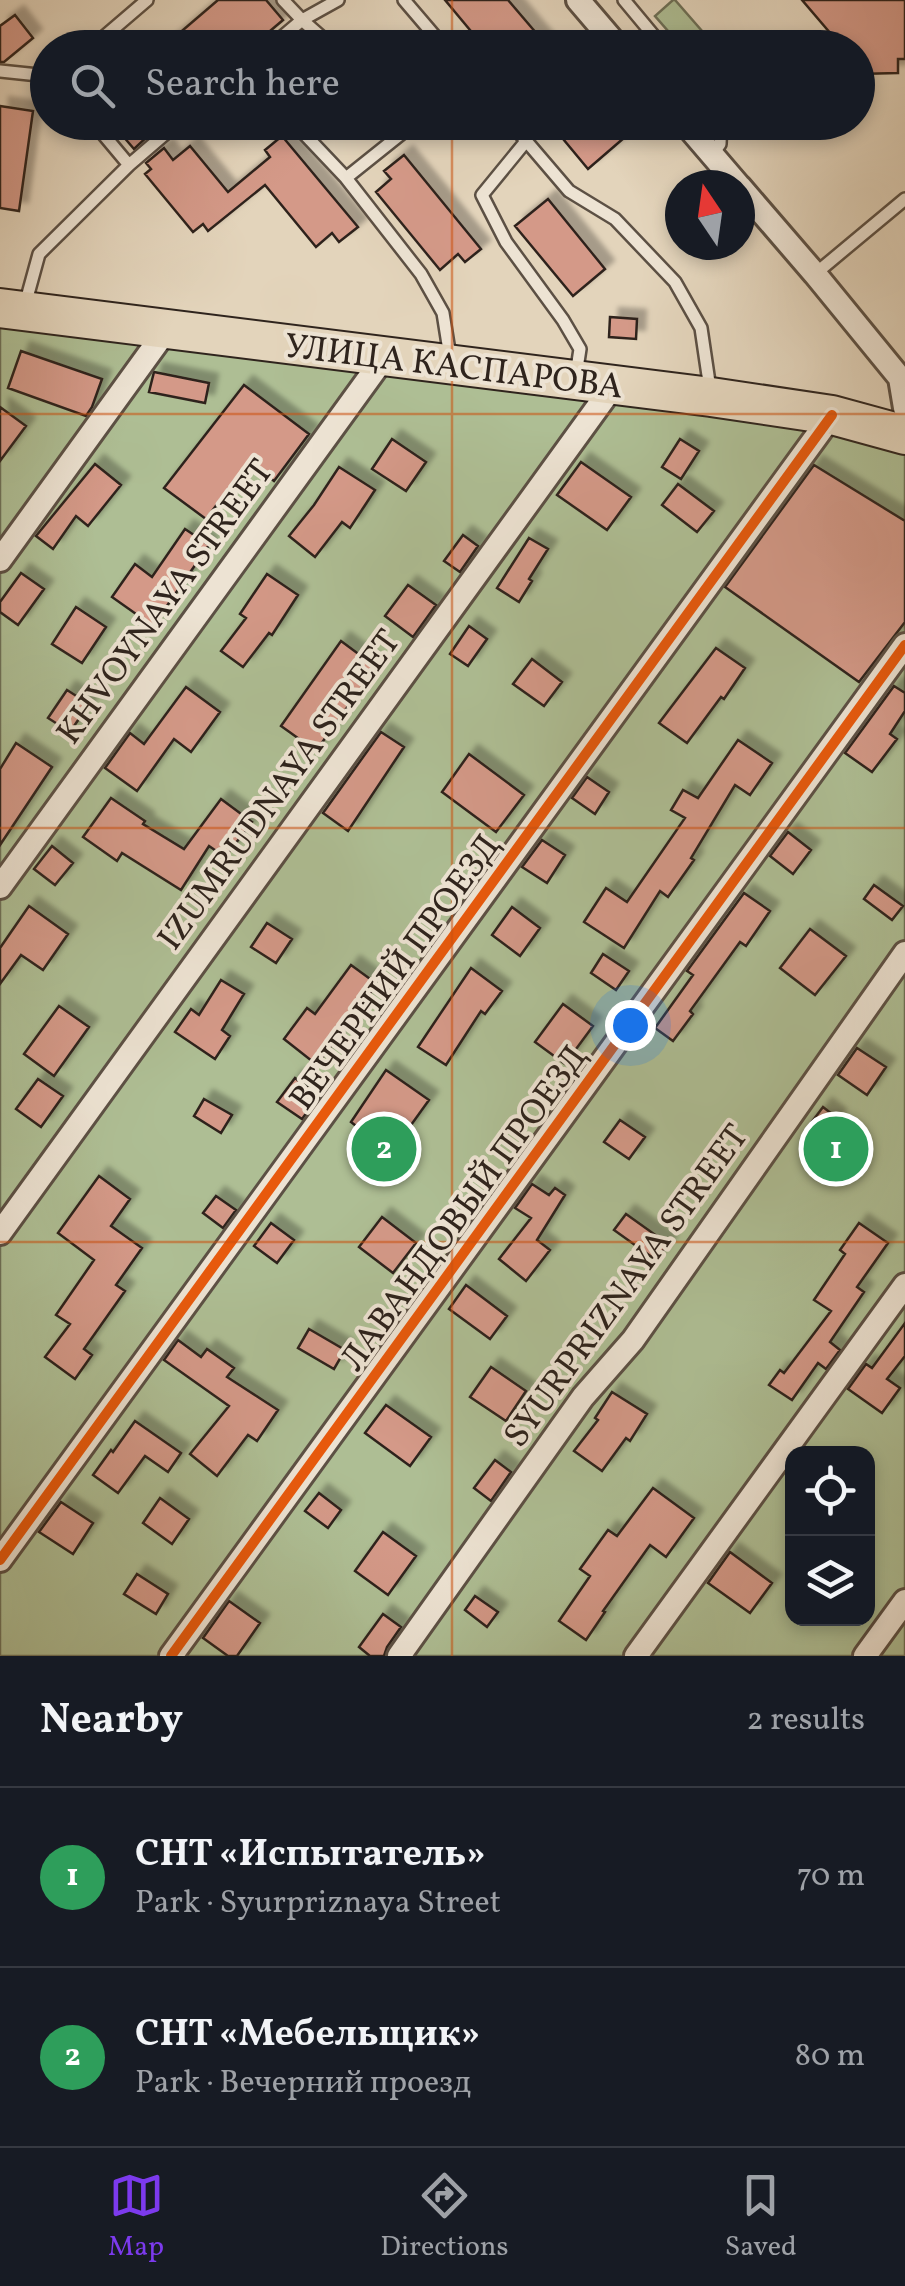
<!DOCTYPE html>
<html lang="en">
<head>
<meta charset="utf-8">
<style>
  :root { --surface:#171b24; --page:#242831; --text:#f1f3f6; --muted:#9ea1a6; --line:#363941; --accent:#7c3aed }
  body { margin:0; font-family:Vollkorn,serif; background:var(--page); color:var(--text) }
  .controls { position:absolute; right:30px; bottom:30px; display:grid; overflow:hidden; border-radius:20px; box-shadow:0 5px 15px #0003 }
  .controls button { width:90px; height:90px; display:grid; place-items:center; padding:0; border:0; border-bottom:2px solid var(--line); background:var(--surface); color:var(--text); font:50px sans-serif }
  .compass { position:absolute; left:665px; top:170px; width:90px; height:90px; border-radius:50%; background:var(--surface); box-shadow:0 5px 15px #0003; rotate:347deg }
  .you { position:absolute; left:630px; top:1025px; width:35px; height:35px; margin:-25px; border:8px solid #fff; border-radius:50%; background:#1a73e8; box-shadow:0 0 0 15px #1a73e833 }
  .badge { display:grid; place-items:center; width:65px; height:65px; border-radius:50%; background:var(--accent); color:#fff; font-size:32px; font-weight:700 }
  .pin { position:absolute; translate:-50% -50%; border:5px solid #fff; box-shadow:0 2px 10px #0006 }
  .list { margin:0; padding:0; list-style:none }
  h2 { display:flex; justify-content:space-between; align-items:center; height:130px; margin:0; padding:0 40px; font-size:42px }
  h2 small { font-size:32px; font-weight:400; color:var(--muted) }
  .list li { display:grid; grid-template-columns:65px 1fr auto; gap:30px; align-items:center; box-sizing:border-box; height:180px; padding:0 40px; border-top:2px solid var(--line) }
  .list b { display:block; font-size:38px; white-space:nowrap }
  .list p { margin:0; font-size:32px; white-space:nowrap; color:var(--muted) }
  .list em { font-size:32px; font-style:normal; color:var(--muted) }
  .icon { flex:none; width:55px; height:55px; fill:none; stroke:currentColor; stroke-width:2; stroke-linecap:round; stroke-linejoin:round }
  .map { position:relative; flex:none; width:905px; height:1656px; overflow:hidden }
  .search { position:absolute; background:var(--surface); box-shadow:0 5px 15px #0003; left:30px; right:30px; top:30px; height:110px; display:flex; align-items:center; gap:25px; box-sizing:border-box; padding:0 35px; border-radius:55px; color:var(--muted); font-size:38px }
  .sheet { height:490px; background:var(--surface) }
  nav { display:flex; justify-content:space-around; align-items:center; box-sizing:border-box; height:140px; border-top:2px solid var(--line); background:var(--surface); font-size:28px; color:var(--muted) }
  nav a { display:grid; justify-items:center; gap:5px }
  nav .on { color:var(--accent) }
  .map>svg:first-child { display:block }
  .green { fill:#aebe94; stroke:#6e7158; stroke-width:2.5; fill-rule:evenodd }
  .building { fill:#d49988; stroke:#2f241d; stroke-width:2.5; filter:url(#shadow) }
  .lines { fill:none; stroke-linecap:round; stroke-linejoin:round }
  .lane-casing { stroke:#5c5044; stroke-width:16 }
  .street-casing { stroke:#5c5044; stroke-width:28 }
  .primary-casing { stroke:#2f241d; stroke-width:42 }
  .lane { stroke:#ede3d3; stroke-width:11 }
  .street { stroke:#ede3d3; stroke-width:22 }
  .primary { stroke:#e3d4bb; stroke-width:38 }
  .cycleway-casing { stroke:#ede3d3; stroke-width:16 }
  .cycleway { stroke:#e8590c; stroke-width:10 }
  .grid { fill:none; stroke:#cc510f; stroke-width:2.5; stroke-opacity:0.55 }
  .labels { text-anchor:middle; stroke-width:8; stroke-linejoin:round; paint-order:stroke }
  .street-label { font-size:35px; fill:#2f241d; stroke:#ede3d3 }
</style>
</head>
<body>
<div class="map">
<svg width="905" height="1656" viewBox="0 0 905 1656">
  <defs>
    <filter id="shadow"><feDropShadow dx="9" dy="-9" stdDeviation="2.5" flood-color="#0004"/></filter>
  </defs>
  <rect width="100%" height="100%" fill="#e3d4bb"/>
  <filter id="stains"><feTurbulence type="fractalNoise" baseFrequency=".002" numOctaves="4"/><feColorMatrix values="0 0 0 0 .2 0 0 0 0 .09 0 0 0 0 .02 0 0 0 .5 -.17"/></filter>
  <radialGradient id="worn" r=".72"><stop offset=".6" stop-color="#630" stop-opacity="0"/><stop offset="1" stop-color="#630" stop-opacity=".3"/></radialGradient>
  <path class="green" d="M673 0H675L716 47H682L655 16Z
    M0 308 905 435V1656H0ZM792 1454H868V1618H792Z"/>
  <path class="building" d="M218 0H266L283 20 250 48H162Z
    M445 0H508L549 48H485Z
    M802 0H905V59H898V73L858 74V48H843Z
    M15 15 33 38 4 62H0V26Z
    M0 106 33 111 19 211 0 208Z
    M111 122H163L134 149Z
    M549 122H613L625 137 588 169Z
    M282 136 358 227 339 242 332 233 316 247 265 185 208 231 203 224 193 232 145 174 151 169 146 163 164 148 173 160 190 146 228 192 270 157 265 150Z
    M404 155 481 249 465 262 458 254 440 270 376 192 391 179 384 171Z
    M548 199 605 269 573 296 515 226Z
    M610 317 637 319 636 339 609 337Z
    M21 351 102 379 92 407 86 416 8 388Z
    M154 372 209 383 205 403 149 392Z
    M244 385 309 434 274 481 249 462 206 519 164 488Z
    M0 407 26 426 0 461Z
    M392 439 426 462 406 491 372 469Z
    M680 439 699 451 681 479 662 467Z
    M581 462 631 497 607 530 557 495Z
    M95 464 121 485 88 526 76 516 53 549 36 536Z
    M814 465 905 521V622L859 682 725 587Z
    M339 467 375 490 350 528 342 522 315 557 289 536 314 505Z
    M678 484 714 511 697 532 662 505Z
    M185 529 209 545 153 626 112 597 135 564 152 577Z
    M463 535 478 546 460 572 444 561Z
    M529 538 548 549 529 579 532 581 519 602 497 588Z
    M21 573 44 589 18 625 0 612V602Z
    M267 574 298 595 272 635 269 633 243 667 221 651 246 618 240 614Z
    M408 585 436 605 413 637 385 616Z
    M76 607 106 627 82 663 52 644Z
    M469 626 487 639 468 666 450 654Z
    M341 641 376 667 316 751 281 726Z
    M716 648 745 668 724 699 721 697 687 743 659 723Z
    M532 659 562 682 544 706 513 684Z
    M894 686 905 693V711L890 734 897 739 872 772 845 753Z
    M186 687 220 712 191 752 174 739 137 791 105 768 130 733 144 744Z
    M67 690 89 704 70 732 48 718Z
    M381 732 404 747 348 831 323 813Z
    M738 740 772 763 750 795 735 785 691 858 694 860 668 897 660 891 624 948 584 922 606 888 627 902 685 818 671 810 683 790 698 798Z
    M16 743 52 767 0 845V769Z
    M469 754 524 795 496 832 442 792Z
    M587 777 609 792 595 814 572 798Z
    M111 798 145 821 143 824 184 849 221 799 252 822 225 857 209 846 181 890 122 853 117 861 83 837Z
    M788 832 811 850 793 874 770 856Z
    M542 840 565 855 547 883 522 867Z
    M52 846 73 863 55 885 34 869Z
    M874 885 903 906 892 920 864 899Z
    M744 893 770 911 746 946 740 942 690 1011 693 1014 673 1041 655 1028 693 975 687 971Z
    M29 906 68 934 43 970 21 955 0 984V948Z
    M512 907 540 928 520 956 492 935Z
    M267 923 292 939 276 963 251 947Z
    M810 929 846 956 815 995 780 968Z
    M603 954 629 971 616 990 591 973Z
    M351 965 377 984 317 1065 284 1039 307 1008 315 1014Z
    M471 968 502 991 485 1014 481 1011 446 1065 418 1047Z
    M221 980 244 994 222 1030 230 1036 215 1059 175 1032 191 1009 199 1015Z
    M563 1004 593 1026 565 1064 535 1042Z
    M59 1006 89 1027 54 1076 24 1054Z
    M857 1048 886 1067 867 1095 838 1075Z
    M386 1070 429 1100 406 1132 384 1116 369 1136 351 1122Z
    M295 1078 319 1096 302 1119 277 1102Z
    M38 1079 63 1096 41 1127 16 1109Z
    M204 1099 232 1115 221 1133 194 1116Z
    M823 1107 837 1118 820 1142 805 1131Z
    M620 1120 645 1137 629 1159 604 1142Z
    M99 1176 130 1199 111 1226 142 1248 116 1285 125 1291 84 1349 92 1355 75 1379 45 1357 70 1324 56 1315 94 1260 58 1233Z
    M532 1184 549 1195 555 1188 565 1195 537 1240 550 1250 526 1281 499 1259 531 1218 515 1208Z
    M216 1196 236 1210 223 1228 203 1213Z
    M626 1214 668 1244 656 1260 614 1230Z
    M382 1217 416 1243 393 1273 359 1247Z
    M271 1223 294 1240 277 1263 254 1246Z
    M859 1223 888 1243 857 1287 864 1292 830 1342 840 1350 826 1369 818 1363 792 1400 769 1385 780 1370 784 1373 831 1311 814 1300 845 1254 840 1250Z
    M466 1285 507 1316 490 1339 449 1309Z
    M905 1323V1356L887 1379 900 1388 882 1413 848 1389 866 1364 872 1368Z
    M309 1329 345 1350 334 1369 298 1348Z
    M178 1340 201 1357 207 1349 234 1368 227 1377 278 1410 257 1441 248 1435 217 1476 190 1454 229 1406 164 1360Z
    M491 1367 526 1391 506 1421 470 1397Z
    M612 1392 647 1414 630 1441 626 1438 602 1471 574 1451 598 1420 595 1418Z
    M386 1405 431 1437 410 1466 365 1433Z
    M135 1421 181 1453 168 1472 145 1456 118 1493 93 1475 111 1450 113 1452Z
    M495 1460 511 1472 491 1501 474 1488Z
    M653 1488 694 1518 666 1557 650 1545 603 1611 605 1612 586 1640 559 1621 590 1576 580 1569 608 1530 617 1536Z
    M319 1493 341 1510 328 1528 305 1511Z
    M160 1498 189 1519 172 1544 143 1523Z
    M61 1502 93 1523 73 1554 39 1532Z
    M383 1532 416 1556 388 1595 355 1571Z
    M730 1552 772 1583 750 1613 708 1583Z
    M137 1574 168 1594 156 1614 124 1594Z
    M475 1596 498 1612 487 1627 465 1610Z
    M229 1601 260 1623 237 1656H228L203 1638Z
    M383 1614 401 1627 387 1647 384 1656H370L359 1647Z"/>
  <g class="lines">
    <defs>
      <path id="lane" d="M404 0 445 48
        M624 0 664 48
        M91 48 147 0
        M269 48 302 20 283 0
        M334 48 302 20 338 0
        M0 71 48 76
        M293 122 346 178
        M416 122 346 178 421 274 443 313 450 357
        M510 122 569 191 615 219 675 282 701 328 710 389
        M527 140 482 195 506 242 563 320 580 349 576 375
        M712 155 720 144 721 122
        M129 165 179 122
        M815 274 905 199
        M25 305 39 254 129 165 93 122"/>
      <path id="street" d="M578 0 619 48
        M684 122 738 185
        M740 187 815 274 900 378 905 408
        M0 560 167 329
        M0 887 385 356
        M0 1233 613 386
        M0 1560 832 415
        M171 1656 905 645
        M399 1656 583 1397 633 1340 905 953
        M636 1656 905 1285
        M865 1656 905 1601"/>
      <path id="primary" d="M0 308 711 397 832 415 905 435"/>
    </defs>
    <use href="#lane" class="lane-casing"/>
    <use href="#street" class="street-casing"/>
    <use href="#primary" class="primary-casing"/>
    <use href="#lane" class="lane"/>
    <use href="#street" class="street"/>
    <use href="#primary" class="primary"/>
    <defs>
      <path id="cycleway" d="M0 1560 832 415
        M171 1656 905 645"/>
    </defs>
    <use href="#cycleway" class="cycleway-casing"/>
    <use href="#cycleway" class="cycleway"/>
  </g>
  <path class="grid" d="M452 0V48M452 122V1656M0 414H905M0 828H905M0 1242H905"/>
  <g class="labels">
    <g class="street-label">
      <text transform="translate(454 365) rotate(7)" y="12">УЛИЦА КАСПАРОВА</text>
      <text transform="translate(164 601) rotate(-54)" y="12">KHVOYNAYA STREET</text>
      <text transform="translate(278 789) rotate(-54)" y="12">IZUMRUDNAYA STREET</text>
      <text transform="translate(394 971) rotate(-54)" y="12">ВЕЧЕРНИЙ ПРОЕЗД</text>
      <text transform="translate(463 1207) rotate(-54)" y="12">ЛАВАНДОВЫЙ ПРОЕЗД</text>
      <text transform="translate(625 1285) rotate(-54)" y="12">SYURPRIZNAYA STREET</text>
    </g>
  </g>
  <rect width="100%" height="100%" filter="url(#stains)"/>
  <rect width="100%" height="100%" fill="url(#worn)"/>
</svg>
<div class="controls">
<button><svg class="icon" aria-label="locate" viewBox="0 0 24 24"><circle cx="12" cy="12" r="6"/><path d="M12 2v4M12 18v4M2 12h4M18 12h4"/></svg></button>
<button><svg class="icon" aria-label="layers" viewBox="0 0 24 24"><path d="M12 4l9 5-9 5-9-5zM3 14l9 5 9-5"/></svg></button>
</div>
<svg class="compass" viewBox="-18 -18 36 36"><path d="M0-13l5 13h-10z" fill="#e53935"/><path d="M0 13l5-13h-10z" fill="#9ea1a6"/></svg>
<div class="you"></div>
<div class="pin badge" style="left:836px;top:1149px;background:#2e9e5b">1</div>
<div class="pin badge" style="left:384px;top:1149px;background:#2e9e5b">2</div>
<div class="search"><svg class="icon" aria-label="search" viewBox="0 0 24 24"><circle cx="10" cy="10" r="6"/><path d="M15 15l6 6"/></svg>Search here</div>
</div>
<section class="sheet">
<h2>Nearby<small>2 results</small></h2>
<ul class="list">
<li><span class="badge" style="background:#2e9e5b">1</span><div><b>СНТ «Испытатель»</b><p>Park · Syurpriznaya Street</p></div><em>70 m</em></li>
<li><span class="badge" style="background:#2e9e5b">2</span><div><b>СНТ «Мебельщик»</b><p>Park · Вечерний проезд</p></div><em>80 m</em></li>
</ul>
</section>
<nav>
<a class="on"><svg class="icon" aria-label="map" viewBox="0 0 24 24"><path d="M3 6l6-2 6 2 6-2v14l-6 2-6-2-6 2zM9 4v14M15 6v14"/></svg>Map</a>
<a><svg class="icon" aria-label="directions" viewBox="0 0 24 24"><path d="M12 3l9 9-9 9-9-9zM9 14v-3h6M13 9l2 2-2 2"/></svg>Directions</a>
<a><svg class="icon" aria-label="saved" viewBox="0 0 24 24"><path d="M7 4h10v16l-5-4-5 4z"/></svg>Saved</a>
</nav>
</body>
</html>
